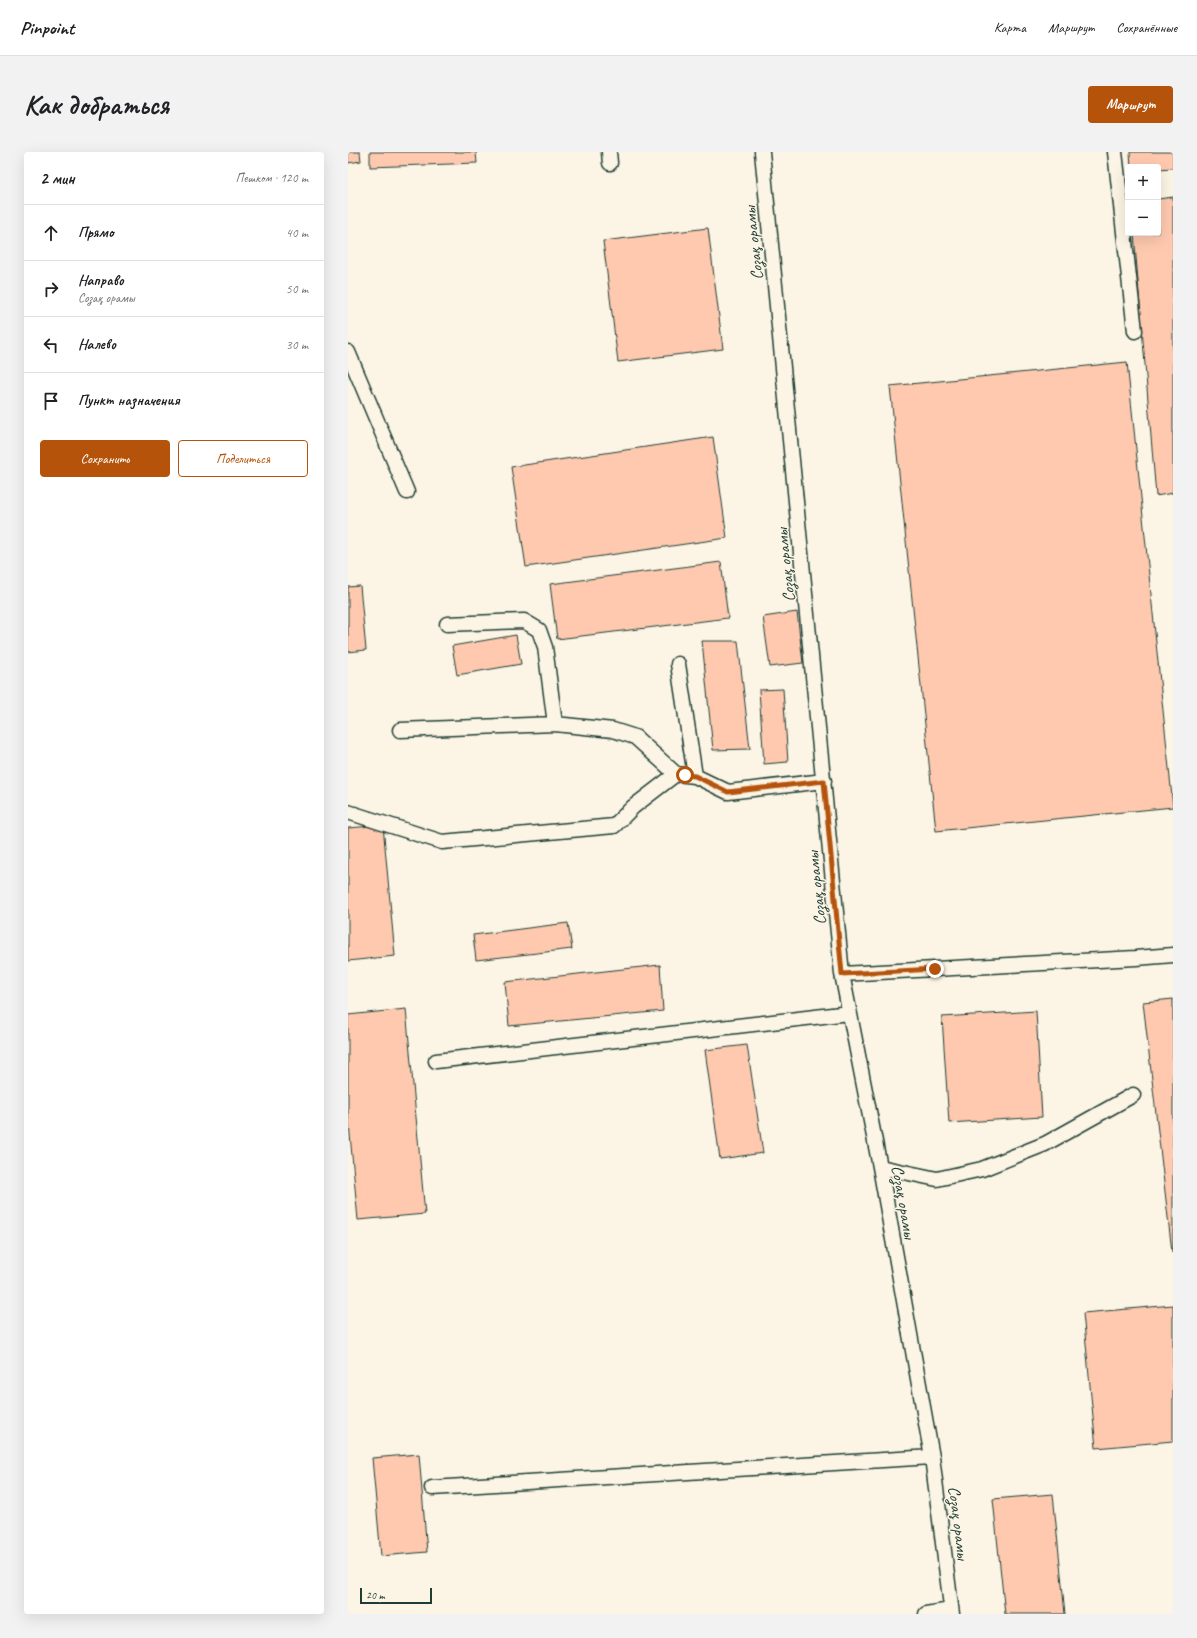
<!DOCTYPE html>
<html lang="ru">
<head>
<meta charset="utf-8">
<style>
  :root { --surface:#fff; --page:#f2f2f2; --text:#202124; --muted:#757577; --line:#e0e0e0; --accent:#b45309 }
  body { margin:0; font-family:Caveat,sans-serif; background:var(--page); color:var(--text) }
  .controls { position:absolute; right:12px; top:12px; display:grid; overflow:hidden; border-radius:4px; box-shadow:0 4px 16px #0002 }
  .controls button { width:36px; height:36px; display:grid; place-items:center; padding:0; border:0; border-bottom:1px solid var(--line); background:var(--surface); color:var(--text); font:20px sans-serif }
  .scale { position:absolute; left:12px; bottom:10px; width:72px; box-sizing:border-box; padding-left:4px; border:2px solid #1f3d34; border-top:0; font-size:11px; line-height:14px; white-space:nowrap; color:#1f3d34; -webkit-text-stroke:3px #fcf5e5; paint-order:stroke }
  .stop { position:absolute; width:12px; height:12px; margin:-9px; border:3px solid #b45309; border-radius:50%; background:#fff }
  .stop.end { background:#b45309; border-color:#fff; box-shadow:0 1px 4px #0008 }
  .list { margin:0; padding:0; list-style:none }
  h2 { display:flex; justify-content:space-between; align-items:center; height:52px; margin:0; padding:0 16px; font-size:17px }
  h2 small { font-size:13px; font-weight:400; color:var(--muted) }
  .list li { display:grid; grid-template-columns:26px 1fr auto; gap:12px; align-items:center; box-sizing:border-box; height:56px; padding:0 16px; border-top:1px solid var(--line) }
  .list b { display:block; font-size:15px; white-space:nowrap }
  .list p { margin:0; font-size:13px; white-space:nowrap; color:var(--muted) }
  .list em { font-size:13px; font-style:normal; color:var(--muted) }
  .actions { display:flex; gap:8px; padding:12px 16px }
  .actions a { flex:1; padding:9px 0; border:1px solid var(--accent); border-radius:4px; text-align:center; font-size:14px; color:var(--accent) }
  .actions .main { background:var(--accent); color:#fff }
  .icon { flex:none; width:22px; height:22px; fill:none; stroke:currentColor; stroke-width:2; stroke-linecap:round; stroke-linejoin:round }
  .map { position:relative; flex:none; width:825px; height:1462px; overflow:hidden; border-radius:4px }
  header { display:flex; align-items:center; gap:24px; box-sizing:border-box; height:56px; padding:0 20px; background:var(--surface); border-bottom:1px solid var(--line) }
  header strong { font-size:19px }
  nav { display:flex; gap:22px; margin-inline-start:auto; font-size:14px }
  .intro { display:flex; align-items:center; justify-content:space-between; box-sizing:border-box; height:96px; padding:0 24px }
  h1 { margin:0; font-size:28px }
  .button { padding:10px 18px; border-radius:4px; background:var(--accent); color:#fff; font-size:14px; font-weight:700 }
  main { display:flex; gap:24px; padding:0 24px }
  aside { flex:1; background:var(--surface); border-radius:4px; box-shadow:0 4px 16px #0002 }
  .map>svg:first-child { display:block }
  .building { fill:#fec9af; stroke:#1f3d34 }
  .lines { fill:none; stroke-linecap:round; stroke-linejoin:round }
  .lane-casing { stroke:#1f3d34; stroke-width:17 }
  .lane { stroke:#fcf5e5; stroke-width:14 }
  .route { stroke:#b45309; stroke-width:5 }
  .labels { text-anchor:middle; stroke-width:3; stroke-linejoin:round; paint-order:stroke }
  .street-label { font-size:17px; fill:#1f3d34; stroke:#fcf5e5 }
</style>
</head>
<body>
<header>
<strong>Pinpoint</strong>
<nav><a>Карта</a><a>Маршрут</a><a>Сохранённые</a></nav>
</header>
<div class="intro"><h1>Как добраться</h1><a class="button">Маршрут</a></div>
<main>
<aside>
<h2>2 мин<small>Пешком · 120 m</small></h2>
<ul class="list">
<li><svg class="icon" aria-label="ahead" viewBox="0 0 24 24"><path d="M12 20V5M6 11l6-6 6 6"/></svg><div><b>Прямо</b></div><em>40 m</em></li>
<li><svg class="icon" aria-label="right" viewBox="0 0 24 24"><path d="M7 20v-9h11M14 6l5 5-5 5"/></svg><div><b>Направо</b><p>Созақ орамы</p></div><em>50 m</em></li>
<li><svg class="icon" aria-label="left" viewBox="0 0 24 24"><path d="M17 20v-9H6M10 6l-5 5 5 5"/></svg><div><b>Налево</b></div><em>30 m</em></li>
<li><svg class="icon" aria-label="arrive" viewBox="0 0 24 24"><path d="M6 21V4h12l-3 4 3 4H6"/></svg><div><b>Пункт назначения</b></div></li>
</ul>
<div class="actions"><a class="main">Сохранить</a><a>Поделиться</a></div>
</aside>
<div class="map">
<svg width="825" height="1462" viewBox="0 0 825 1462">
  <rect width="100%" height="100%" fill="#fcf5e5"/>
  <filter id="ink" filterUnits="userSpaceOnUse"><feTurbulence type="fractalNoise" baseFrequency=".025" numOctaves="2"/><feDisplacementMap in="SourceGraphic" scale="8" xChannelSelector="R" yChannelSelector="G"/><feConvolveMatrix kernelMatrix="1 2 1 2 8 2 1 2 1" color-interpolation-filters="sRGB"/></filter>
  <g filter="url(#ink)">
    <path class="building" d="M0 0H12L13 9 0 11Z
      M22 0H128L129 11 22 15Z
      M782 0H825V16L810 17V15H783Z
      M825 45V341L808 344 786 81H810V47Z
      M360 76 375 197 270 210 255 89Z
      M779 210 825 655 588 679 542 234Z
      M365 285 379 386 178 415 163 315Z
      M373 410 380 466 209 487 202 432Z
      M12 434 18 498 0 500V435Z
      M449 460 455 511 422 515 415 465Z
      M168 483 173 512 109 523 104 494Z
      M354 489H390L402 597 365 598Z
      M435 537 440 610 416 612 411 538Z
      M35 673 47 804 0 809V676Z
      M220 771 224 797 128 808 125 783Z
      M312 813 315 859 161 874 157 830Z
      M825 847V1100H824L795 850Z
      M58 857 77 1062 10 1068 0 961V863Z
      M688 859 694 965 601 971 594 865Z
      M399 893 415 1001 372 1007 357 898Z
      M825 1153V1289L748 1296 735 1161Z
      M71 1302 79 1400 33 1404 24 1306Z
      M705 1342 717 1462H657L645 1347Z"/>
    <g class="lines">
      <defs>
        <path id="lane" d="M261 0 262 11
          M414 0 494 822 532 1015 584 1305 604 1462
          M767 0 787 179
          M0 200 59 340
          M99 472 176 469 191 478 197 495 207 572
          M330 512 347 624
          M52 578 207 572 265 578 287 585 328 622
          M0 660 94 690 266 674 285 655 328 622 347 624 380 640 476 629
          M494 822 788 806 825 803
          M88 909 501 861
          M532 1015 589 1027 634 1017 697 992 785 943
          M84 1336 584 1305
          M578 1462 603 1458"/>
      </defs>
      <use href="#lane" class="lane-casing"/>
      <use href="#lane" class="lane"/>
    </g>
  </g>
  <g class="lines" filter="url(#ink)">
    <path class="route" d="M337 623 347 624 380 640 476 629 494 822 587 817"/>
  </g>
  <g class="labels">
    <g class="street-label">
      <text transform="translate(405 91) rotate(-96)" y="6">Созақ орамы</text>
      <text transform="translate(437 413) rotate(-96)" y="6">Созақ орамы</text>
      <text transform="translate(468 736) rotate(-96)" y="6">Созақ орамы</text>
      <text transform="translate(556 1050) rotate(80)" y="6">Созақ орамы</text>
      <text transform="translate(611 1371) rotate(83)" y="6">Созақ орамы</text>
    </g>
  </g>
</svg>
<div class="controls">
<button>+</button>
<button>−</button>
</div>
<div class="scale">20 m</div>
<div class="stop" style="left:337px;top:623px"></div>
<div class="stop end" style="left:587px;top:817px"></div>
</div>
</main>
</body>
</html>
